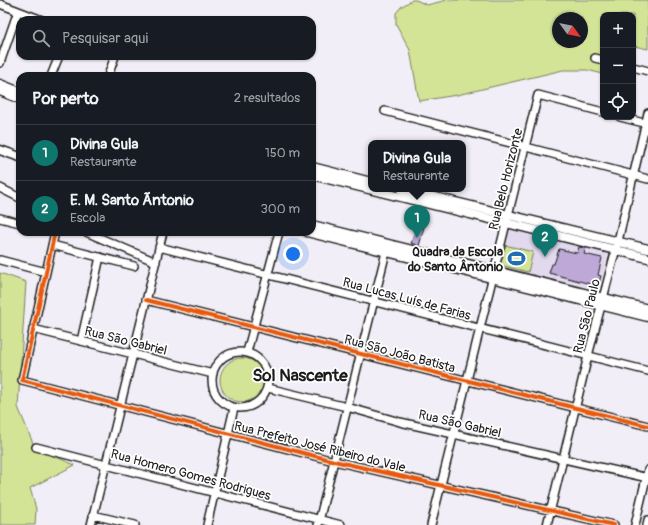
<!DOCTYPE html>
<html lang="pt">
<head>
<meta charset="utf-8">
<style>
  :root { --surface:#171b24; --page:#242831; --text:#f1f3f6; --muted:#9ea1a6; --line:#363941; --accent:#0f766e }
  body { margin:0; font-family:Pangolin,sans-serif; background:var(--page); color:var(--text) }
  .controls { position:absolute; right:12px; top:12px; display:grid; overflow:hidden; border-radius:8px; box-shadow:0 1px 3px #0004 }
  .controls button { width:36px; height:36px; display:grid; place-items:center; padding:0; border:0; border-bottom:1px solid var(--line); background:var(--surface); color:var(--text); font:20px sans-serif }
  .compass { position:absolute; left:552px; top:12px; width:36px; height:36px; border-radius:50%; background:var(--surface); box-shadow:0 1px 3px #0004; rotate:123deg }
  .you { position:absolute; left:293px; top:254px; width:14px; height:14px; margin:-10px; border:3px solid #fff; border-radius:50%; background:#1a73e8; box-shadow:0 0 0 6px #1a73e833 }
  .badge { display:grid; place-items:center; width:26px; height:26px; border-radius:50%; background:var(--accent); color:#fff; font-size:13px; font-weight:700 }
  .pin { position:absolute; translate:-50% -33px; filter:drop-shadow(0 1px 2px #0008) }
  .pin::after { content:''; position:absolute; top:21px; width:14px; height:12px; background:inherit; clip-path:polygon(0 0,100% 0,50% 100%) }
  .popup { position:absolute; left:368px; top:140px; width:98px; height:52px; box-sizing:border-box; display:grid; place-content:center; border-radius:8px; background:var(--surface); filter:drop-shadow(0 1px 3px #0005); font-size:13px; white-space:nowrap; color:var(--muted) }
  .popup b { font-size:15px; color:var(--text) }
  .popup::after { content:''; position:absolute; left:50%; top:100%; margin-left:-8px; border:8px solid transparent; border-top-color:var(--surface) }
  .list { margin:0; padding:0; list-style:none }
  h2 { display:flex; justify-content:space-between; align-items:center; height:52px; margin:0; padding:0 16px; font-size:17px }
  h2 small { font-size:13px; font-weight:400; color:var(--muted) }
  .list li { display:grid; grid-template-columns:26px 1fr auto; gap:12px; align-items:center; box-sizing:border-box; height:56px; padding:0 16px; border-top:1px solid var(--line) }
  .list b { display:block; font-size:15px; white-space:nowrap }
  .list p { margin:0; font-size:13px; white-space:nowrap; color:var(--muted) }
  .list em { font-size:13px; font-style:normal; color:var(--muted) }
  .icon { flex:none; width:22px; height:22px; fill:none; stroke:currentColor; stroke-width:2; stroke-linecap:round; stroke-linejoin:round }
  .map { position:relative; flex:none; width:648px; height:525px; overflow:hidden }
  .search { position:absolute; background:var(--surface); box-shadow:0 1px 3px #0004; left:16px; top:16px; width:300px; height:44px; display:flex; align-items:center; gap:10px; box-sizing:border-box; padding:0 14px; border-radius:12px; color:var(--muted); font-size:15px }
  .panel { position:absolute; background:var(--surface); box-shadow:0 1px 3px #0004; left:16px; top:72px; width:300px; height:164px; border-radius:12px }
  .map>svg:first-child { display:block }
  .built { fill:#e2d9ee; fill-rule:evenodd }
  .green { fill:#d3e497; stroke:#78805a; fill-rule:evenodd }
  .building { fill:#bda8d8; stroke:#1c1c1c }
  .lines { fill:none; stroke-linecap:round; stroke-linejoin:round }
  .minor-casing { stroke:#1c1c1c; stroke-width:10 }
  .tertiary-casing { stroke:#1c1c1c; stroke-width:11 }
  .minor { stroke:#fff; stroke-width:7 }
  .tertiary { stroke:#fff; stroke-width:8 }
  .cycleway-casing { stroke:#fff; stroke-width:6 }
  .cycleway { stroke:#e8590c; stroke-width:4 }
  .labels { text-anchor:middle; stroke-width:3.5; stroke-linejoin:round; paint-order:stroke }
  .street-label { font-size:13px; fill:#1c1c1c; stroke:#fff }
  .poi-label { font-size:13px; font-weight:bold; fill:#1c1c1c; stroke:#fff; text-anchor:end }
  .district-label { font-size:17px; font-weight:bold; fill:#1c1c1c; stroke:#fff }
</style>
</head>
<body>
<div class="map">
<svg width="648" height="525" viewBox="0 0 648 525">
  <rect width="100%" height="100%" fill="#f2eef7"/>
  <filter id="ink" filterUnits="userSpaceOnUse"><feTurbulence type="fractalNoise" baseFrequency=".025" numOctaves="2"/><feDisplacementMap in="SourceGraphic" scale="8" xChannelSelector="R" yChannelSelector="G"/><feConvolveMatrix kernelMatrix="1 2 1 2 8 2 1 2 1" color-interpolation-filters="sRGB"/></filter>
  <g filter="url(#ink)">
    <path class="built" d="M509 226 609 250 600 290 499 266ZM580 245 586 246 584 254 602 258 577 270 598 286 549 273 552 264 573 269 556 257 559 249 577 253Z"/>
    <path class="green" d="M412 0H416L427 5 447 0H648V49L634 46 633 47V15H603V74L587 70H563L457 95 419 101 410 50 396 24V13L401 7ZM558 18H582V42H558Z
      M505 245 533 252 528 272 500 265Z
      M0 273 26 282 18 407 35 448 75 465 30 488 36 509 35 525H0Z
      M220 380a22 22 0 1 1 44 0a22 22 0 1 1-44 0Z"/>
    <path class="building" d="M420 226 424 227 419 246 411 243 415 232 418 233Z
      M579 247 586 248 584 254 602 258 598 275 601 276 598 286 549 273 552 264H554L559 249 577 253Z"/>
    <g class="lines">
      <defs>
        <path id="minor" d="M0 4 42 20
          M595 58 603 60
          M0 63 18 11
          M633 67 648 71
          M51 76 59 56
          M108 76 115 56
          M385 111 526 147 648 179
          M620 117 648 124
          M0 188 20 198
          M0 218 20 223
          M55 232 22 380 334 461 614 525
          M86 232 156 262
          M52 245 134 266
          M159 247 648 371
          M0 260 46 272
          M146 300 648 426
          M33 329 213 374
          M81 341 100 257
          M212 380a28 28 0 1 1 56 0a28 28 0 1 1-56 0Z
          M247 352 279 232
          M268 388 347 407 400 422 648 478
          M36 447 341 525
          M93 515 135 525
          M91 525 163 232
          M207 525 234 408
          M318 525 387 248
          M431 525 538 95 603 112
          M547 525 588 356 618 241 648 113
          M635 525 648 470
          M647 525 648 520"/>
        <path id="tertiary" d="M0 84 20 92
          M0 91 20 99
          M0 150 20 157
          M312 167 371 182
          M312 175 648 258
          M402 189 648 249
          M312 225 648 309
          M307 232 648 317"/>
      </defs>
      <use href="#minor" class="minor-casing"/>
      <use href="#tertiary" class="tertiary-casing"/>
      <use href="#minor" class="minor"/>
      <use href="#tertiary" class="tertiary"/>
      <defs>
        <path id="cycleway" d="M55 232 22 380 334 461 614 525
          M146 300 648 426"/>
      </defs>
      <use href="#cycleway" class="cycleway-casing"/>
      <use href="#cycleway" class="cycleway"/>
    </g>
  </g>
  <defs>
    <symbol id="stadium-bare" viewBox="-9 -9 18 18"><path d="M0-5a6.5 5 0 1 0 0 10a6.5 5 0 1 0 0-10ZM-3.5-1.8h7v3.6h-7Z" fill="#1f6fb2" stroke="#fff" stroke-width="2.5" paint-order="stroke"/></symbol>
  </defs>
  <g fill-rule="evenodd">
    <use href="#stadium-bare" x="504" y="246" width="25" height="25"/>
  </g>
  <g class="labels">
    <g class="street-label">
      <text transform="translate(505 179) rotate(-76)" y="5">Rua Belo Horizonte</text>
      <text transform="translate(407 298) rotate(15)" y="5">Rua Lucas Luís de Farias</text>
      <text transform="translate(586 316) rotate(-76)" y="5">Rua São Paulo</text>
      <text transform="translate(126 340) rotate(14)" y="5">Rua São Gabriel</text>
      <text transform="translate(400 353) rotate(15)" y="5">Rua São João Batista</text>
      <text transform="translate(460 423) rotate(13)" y="5">Rua São Gabriel</text>
      <text transform="translate(320 446) rotate(14)" y="5">Rua Prefeito José Ribeiro do Vale</text>
      <text transform="translate(191 474) rotate(15)" y="5">Rua Homero Gomes Rodrigues</text>
    </g>
    <g class="poi-label">
      <text x="503" y="256">Quadra da Escola<tspan x="503" dy="15">do Santo Ântonio</tspan></text>
    </g>
    <g class="district-label">
      <text x="300" y="381">Sol Nascente</text>
    </g>
  </g>
</svg>
<div class="controls">
<button>+</button>
<button>−</button>
<button><svg class="icon" aria-label="locate" viewBox="0 0 24 24"><circle cx="12" cy="12" r="6"/><path d="M12 2v4M12 18v4M2 12h4M18 12h4"/></svg></button>
</div>
<svg class="compass" viewBox="-18 -18 36 36"><path d="M0-13l5 13h-10z" fill="#e53935"/><path d="M0 13l5-13h-10z" fill="#9ea1a6"/></svg>
<div class="you"></div>
<div class="pin badge" style="left:417px;top:238px">1</div>
<div class="popup"><b>Divina Gula</b>Restaurante</div>
<div class="pin badge" style="left:545px;top:257px">2</div>
<div class="search"><svg class="icon" aria-label="search" viewBox="0 0 24 24"><circle cx="10" cy="10" r="6"/><path d="M15 15l6 6"/></svg>Pesquisar aqui</div>
<section class="panel">
<h2>Por perto<small>2 resultados</small></h2>
<ul class="list">
<li><span class="badge">1</span><div><b>Divina Gula</b><p>Restaurante</p></div><em>150 m</em></li>
<li><span class="badge">2</span><div><b>E. M. Santo Ãntonio</b><p>Escola</p></div><em>300 m</em></li>
</ul>
</section>
</div>
</body>
</html>
